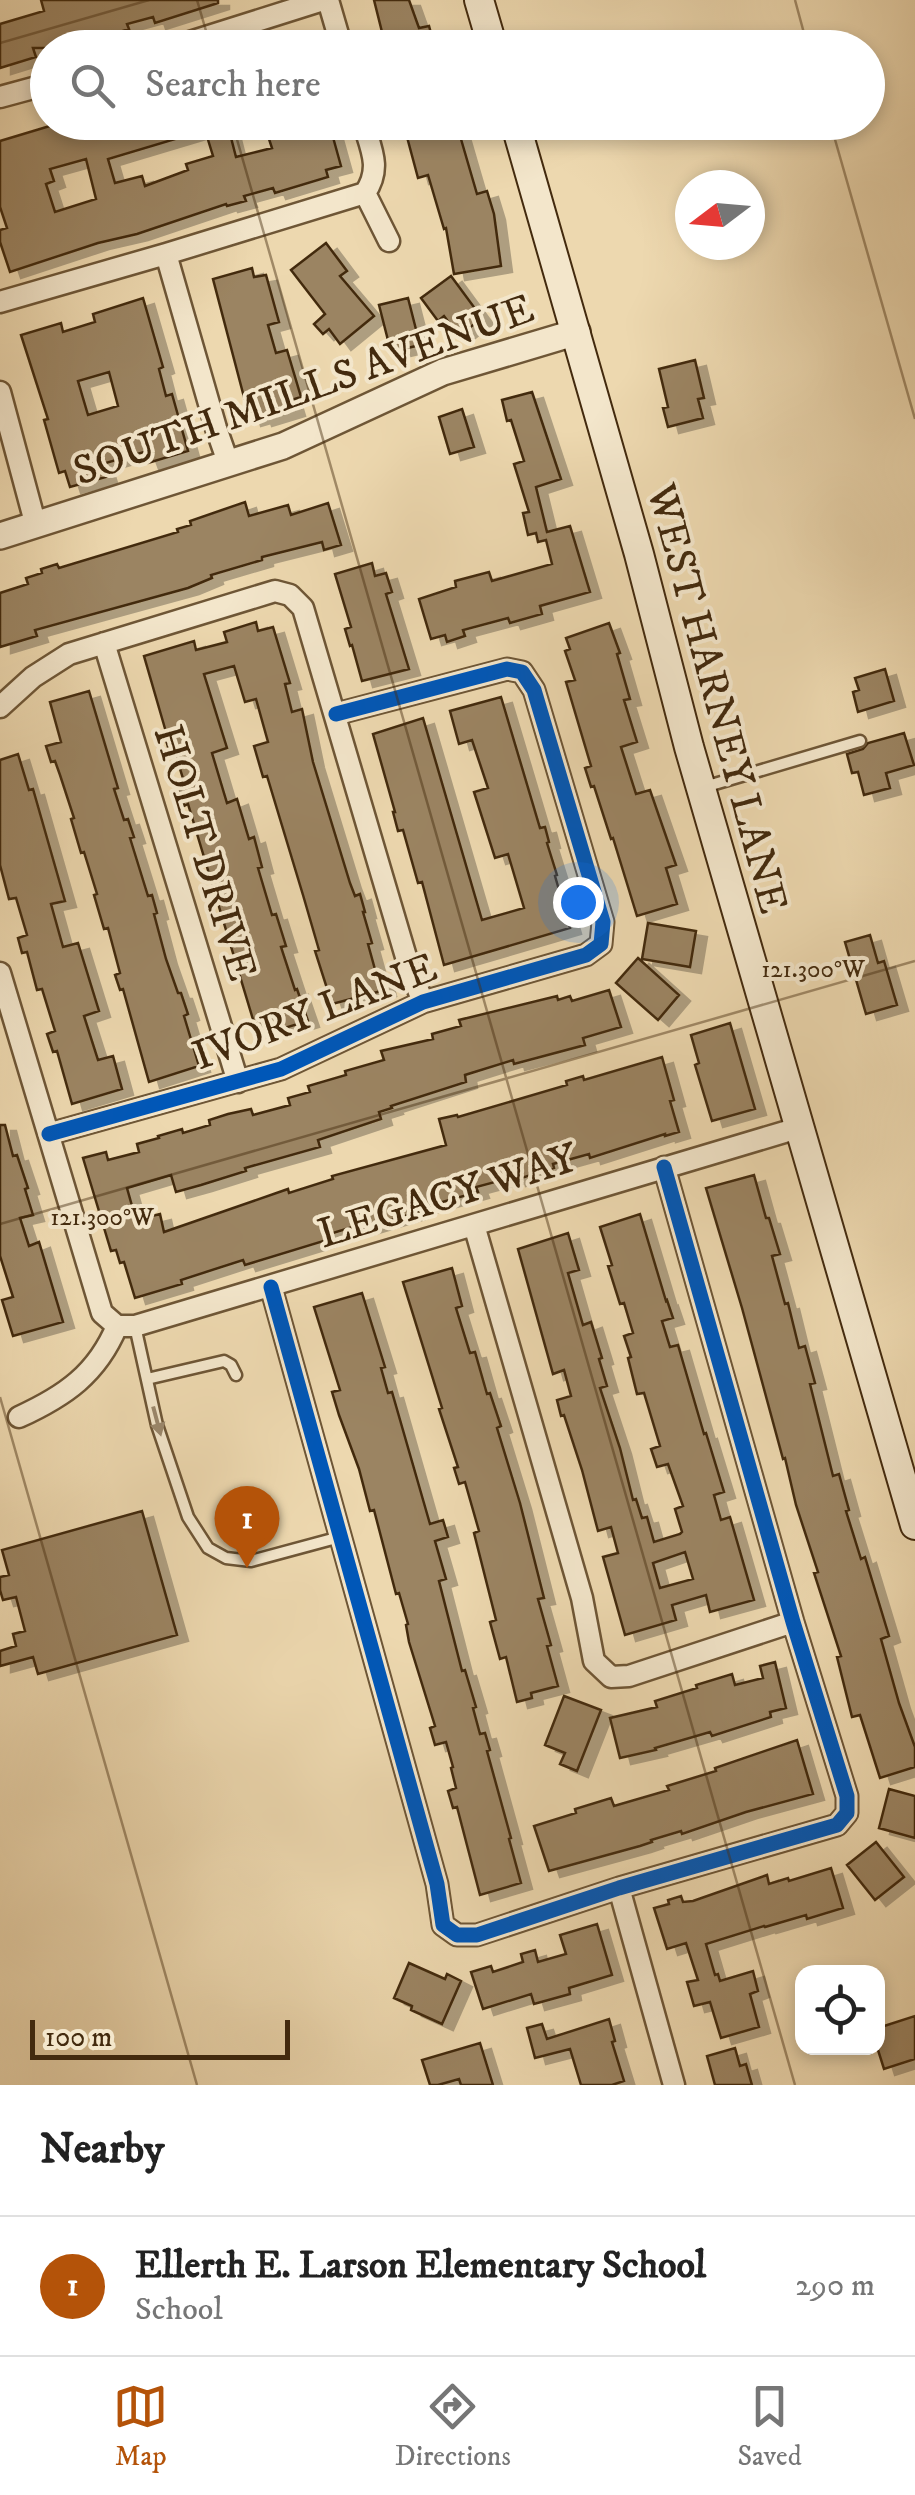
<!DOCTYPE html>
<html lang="en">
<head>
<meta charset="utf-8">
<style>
  :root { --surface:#fff; --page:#f2f2f2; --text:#222; --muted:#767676; --line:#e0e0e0; --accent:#b45309 }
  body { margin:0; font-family:"IM FELL DW Pica",serif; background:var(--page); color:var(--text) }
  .controls { position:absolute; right:30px; bottom:30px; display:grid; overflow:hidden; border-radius:20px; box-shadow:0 5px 15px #0003 }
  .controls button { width:90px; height:90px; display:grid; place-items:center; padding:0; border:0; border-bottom:2px solid var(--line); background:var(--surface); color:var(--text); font:50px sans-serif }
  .compass { position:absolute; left:675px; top:170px; width:90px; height:90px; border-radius:50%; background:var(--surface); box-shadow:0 5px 15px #0003; rotate:254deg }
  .scale { position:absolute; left:30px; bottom:25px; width:260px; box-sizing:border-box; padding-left:10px; border:5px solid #432a0e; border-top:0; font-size:28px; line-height:35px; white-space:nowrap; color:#432a0e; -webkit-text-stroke:8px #f3e6cb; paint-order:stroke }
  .you { position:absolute; left:578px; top:902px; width:35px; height:35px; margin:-25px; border:8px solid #fff; border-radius:50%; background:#1a73e8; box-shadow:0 0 0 15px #1a73e833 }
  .badge { display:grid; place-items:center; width:65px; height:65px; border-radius:50%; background:var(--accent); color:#fff; font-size:32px; font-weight:700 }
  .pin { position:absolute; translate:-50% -82px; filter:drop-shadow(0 2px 5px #0008) }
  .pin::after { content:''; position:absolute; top:52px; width:35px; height:30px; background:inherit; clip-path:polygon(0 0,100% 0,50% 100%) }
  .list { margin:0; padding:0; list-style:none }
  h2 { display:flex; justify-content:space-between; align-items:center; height:130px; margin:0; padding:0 40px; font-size:42px }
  h2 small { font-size:32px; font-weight:400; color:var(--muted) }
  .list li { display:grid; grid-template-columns:65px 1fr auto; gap:30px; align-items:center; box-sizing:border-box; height:140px; padding:0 40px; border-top:2px solid var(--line) }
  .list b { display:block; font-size:38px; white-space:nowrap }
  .list p { margin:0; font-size:32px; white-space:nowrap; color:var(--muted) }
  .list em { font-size:32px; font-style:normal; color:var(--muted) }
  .icon { flex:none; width:55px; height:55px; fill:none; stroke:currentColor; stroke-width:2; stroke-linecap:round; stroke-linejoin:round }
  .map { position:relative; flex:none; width:915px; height:2085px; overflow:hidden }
  .search { position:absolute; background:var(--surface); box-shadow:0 5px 15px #0003; left:30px; right:30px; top:30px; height:110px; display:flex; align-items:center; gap:25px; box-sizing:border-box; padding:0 35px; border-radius:55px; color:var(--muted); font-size:38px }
  .sheet { height:270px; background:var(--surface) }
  nav { display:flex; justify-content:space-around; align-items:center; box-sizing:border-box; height:140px; border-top:2px solid var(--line); background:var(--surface); font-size:28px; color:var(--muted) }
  nav a { display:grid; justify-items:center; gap:5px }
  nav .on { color:var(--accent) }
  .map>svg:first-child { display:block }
  .building { fill:#9b8462; stroke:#432a0e; stroke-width:2.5; fill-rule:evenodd; filter:url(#shadow) }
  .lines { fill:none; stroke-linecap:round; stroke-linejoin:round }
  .service-casing { stroke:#6e5636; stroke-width:15 }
  .minor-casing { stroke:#6e5636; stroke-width:25 }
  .tertiary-casing { stroke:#6e5636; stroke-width:30 }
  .secondary-casing { stroke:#432a0e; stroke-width:32 }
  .service { stroke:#f3e6cb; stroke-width:10 }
  .minor { stroke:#f3e6cb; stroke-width:20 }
  .tertiary { stroke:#f3e6cb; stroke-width:25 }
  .secondary { stroke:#f3e6cb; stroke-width:28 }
  .cycleway-casing { stroke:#f3e6cb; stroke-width:21 }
  .cycleway { stroke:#0057b8; stroke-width:15 }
  .oneway { fill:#9b886c }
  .ticks { fill:none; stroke:#432a0e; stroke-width:2.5; stroke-opacity:0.45 }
  .labels { text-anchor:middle; stroke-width:8; stroke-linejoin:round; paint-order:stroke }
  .street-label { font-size:42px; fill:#432a0e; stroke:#f3e6cb }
  .ticks-label { font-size:25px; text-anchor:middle; fill:#432a0e; stroke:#f3e6cb; stroke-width:8; stroke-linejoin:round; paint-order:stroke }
</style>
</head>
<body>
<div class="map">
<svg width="915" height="2085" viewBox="0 0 915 2085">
  <defs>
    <filter id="shadow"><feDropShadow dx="11" dy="6" stdDeviation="0" flood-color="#0004"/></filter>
  </defs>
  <rect width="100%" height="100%" fill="#edd8af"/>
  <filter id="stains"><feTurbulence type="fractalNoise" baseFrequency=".002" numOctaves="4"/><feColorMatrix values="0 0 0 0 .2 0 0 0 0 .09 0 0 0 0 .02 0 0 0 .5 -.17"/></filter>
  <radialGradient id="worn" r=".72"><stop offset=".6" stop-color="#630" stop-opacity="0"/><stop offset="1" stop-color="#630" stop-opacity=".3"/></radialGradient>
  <path class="building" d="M41 0H218V3L155 23 153 17 127 24 129 29 98 39 61 48H33L36 57 0 68V24L44 11Z
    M374 0H409L419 28 429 26 435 48H386Z
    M63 122H227L236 157 272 148 269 139 316 124 318 134 331 130 341 166 326 170 328 177 275 193 273 188 244 196 246 201 227 206 226 204 137 234 98 243 10 272 0 242V230L7 228 0 207V141ZM205 130 213 156 186 164 188 170 145 186 142 176 115 183 108 159ZM86 159 96 199 55 212 46 184 54 181 50 169Z
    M403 122H456L477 194 487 191 494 214 501 266 454 274 446 228 444 229 428 175 418 178Z
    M326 243 347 271 340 276 374 316 340 344 329 329 323 334 314 324 325 314 291 270Z
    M252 268 254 277 266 275 279 322 268 325 276 353 287 350 301 397 291 400 294 410 261 420 260 417 250 420 213 279Z
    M451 276 482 318 459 336 444 316 438 321 421 298Z
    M143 298 163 367 159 369 166 396 172 394 188 451 148 463 144 452 102 464 106 477 70 487 65 471 59 473 44 420 48 419 21 335 61 323 63 332 95 322 93 314ZM109 372 118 406 88 415 78 381Z
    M408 298 420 345 391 352 379 305Z
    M695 360 704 398 698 399 703 418 668 427 663 408 668 407 659 369Z
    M532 392 561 479 536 487 547 532 570 526 590 592 540 606 542 614 510 623 508 618 463 630 465 636 447 642 445 635 431 639 419 599 456 587 455 581 489 572 492 581 552 564 546 540 538 542 536 533 528 535 523 513 529 512 514 464 524 461 511 420 507 421 502 400Z
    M462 409 474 447 450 454 439 417Z
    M245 502 249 516 288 505 291 515 328 503 341 545 324 550 322 542 262 557V560L211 575 212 578 188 588 35 630 37 636 0 647V593L28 584 26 578 42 573 41 569 57 564 59 568 178 532 177 529 191 525 190 521Z
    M372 563 375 576 386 573 392 592 386 594 409 669 362 681 352 645 350 646 345 629 351 627 335 574Z
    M256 622 258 631 273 627 290 683 285 684 292 712 302 709 313 762 350 883 355 896 360 894 365 912H363L372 943 368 944 376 973 380 972 385 990 332 1004 315 951 319 950 303 895 267 776 263 777 254 746 268 742 256 699 245 702 234 666 204 674 227 748 212 753 227 803 237 799 249 839 254 837 262 867 258 868 272 915 276 914 286 946 281 947 295 990 297 989 308 1021 258 1036 188 804 184 806 180 790 186 788 175 753 170 754 164 733 166 732 144 656 194 641 196 650 227 642 224 632Z
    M609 623 620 653 617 654 630 699 624 700 637 742 621 747 636 794 650 790 676 865 666 868 677 904 637 916 613 838 611 839 594 786 591 787 585 768 591 766 566 682 575 680 565 651 570 649 566 638Z
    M885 669 894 701 858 712 853 692 859 690 855 678Z
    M89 691 118 788 114 789 124 820 128 819 134 837 130 838 148 896 152 895 157 913 154 914 166 959 178 993H181L188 1014 184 1016 199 1066 149 1082 123 989 120 990 115 975 120 973 108 928 104 929 94 895 97 894 84 852 81 853 71 819 74 818 60 775 55 761 51 762 46 746 61 742 50 702Z
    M501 697 540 828 545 827 549 842 547 843 557 875 555 876 570 928 444 965 422 882 418 883 403 830 398 831 393 812H395L373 734 423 718 482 920 524 908 508 854 495 858 474 792 488 788 472 740 459 744 450 711Z
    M904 733 914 765 886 773 890 788 864 795 858 772 852 773 847 754 863 749 868 743Z
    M18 754 29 790 33 789 65 901 51 904 63 947 78 943 99 1011 84 1016 98 1060 113 1056 122 1089 72 1104 57 1051 53 1052 47 1034 55 1031 42 989 37 990 27 952 22 953 18 938 27 935 16 898 9 899 0 865V760Z
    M648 923 696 931 690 967 642 959Z
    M870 935 878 963 884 961 897 1005 866 1014 845 942Z
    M638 958 679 995 658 1020 616 983Z
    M609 990 621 1027 583 1038 585 1045 514 1064 513 1060 465 1075 466 1082 391 1106 392 1108 379 1112 381 1119 318 1140 320 1147 245 1168 246 1171 201 1185 176 1192 171 1175 127 1188 136 1220 160 1214 164 1232 288 1189 289 1193 333 1179 332 1176 446 1145 439 1119 457 1115 458 1117 567 1085 566 1081 583 1076 584 1080 662 1057 674 1100 670 1101 679 1132 665 1136V1134L590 1158 589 1154 553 1164 554 1168 515 1180 514 1177 476 1187 478 1192 417 1209 418 1212 361 1229 359 1225 326 1235 327 1240 245 1265 243 1260 181 1280 182 1284 135 1298 124 1262 120 1263 116 1250 111 1251 83 1158 106 1152 108 1160 139 1152 137 1144 159 1138 158 1136 182 1129 183 1133 210 1125 209 1120 228 1114 251 1109 253 1115 290 1105 288 1098 310 1092 308 1086 346 1075 345 1071 384 1060 381 1051 433 1039 432 1034 461 1026 459 1020 557 996 558 1000 570 996 572 1001Z
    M730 1023 755 1109 712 1121 695 1065 699 1063 691 1035Z
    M0 1125H5L13 1156 17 1155 28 1188 25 1189 33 1215 20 1218 29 1246 39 1242 63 1322 13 1336 2 1300 13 1297 0 1256Z
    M754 1175 766 1218H769L780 1254 772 1256 785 1304 788 1303 799 1348 805 1346 815 1383 810 1384 833 1476 839 1474 849 1510 846 1511 861 1559 865 1557 889 1636 881 1639 899 1703 915 1747V1767L880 1778 860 1715 852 1717 837 1657 841 1656 814 1573 818 1572 796 1505 785 1458 783 1459 742 1308 706 1188Z
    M640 1214 666 1301 667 1300 673 1318 662 1321 670 1347 678 1345 704 1434 706 1433 724 1492 714 1495 721 1520 730 1517 754 1600 710 1612 706 1595 672 1605 676 1620 625 1635 603 1557 618 1553 611 1527 598 1531 582 1470 564 1415 561 1416 557 1400 571 1396 564 1370 553 1374 518 1249 568 1233 579 1270 568 1273 583 1325 591 1322 602 1358 599 1359 607 1386 600 1388 620 1448 633 1500 636 1499 642 1518 647 1517 654 1542 680 1534 682 1532 675 1509 683 1506 668 1464 657 1467 651 1449 660 1446 644 1393 637 1394 628 1358 631 1357 624 1336 633 1333 624 1303 620 1304 608 1266 612 1265 600 1227ZM685 1552 693 1579 660 1588 653 1563Z
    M452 1268 462 1306 456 1308 470 1353 475 1352 487 1394 490 1393 501 1426 497 1428 520 1503 544 1598 538 1599 551 1645 547 1646 558 1686 531 1693 532 1698 517 1702 506 1657 500 1659 490 1622 496 1620 474 1533 479 1531 465 1482 459 1484 454 1468 458 1467 439 1409 442 1408 403 1282Z
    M362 1293 385 1367 381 1368 388 1393 392 1392 430 1524 443 1520 448 1537 435 1541 446 1579 439 1581 462 1671 465 1670 476 1707 473 1708 480 1734 485 1733 490 1750 487 1751 511 1838 509 1839 521 1883 480 1895 457 1807 453 1808 448 1791 456 1788 451 1768 453 1767 446 1742 435 1745 430 1728 435 1726 409 1642 406 1625 408 1624 399 1593 396 1594 374 1510 370 1511 359 1469 339 1415 332 1392 340 1390 314 1307Z
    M142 1511 177 1635 38 1674 33 1657 0 1666V1651L16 1646 13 1634 25 1631 16 1597 3 1600 0 1590V1577L9 1575 2 1550Z
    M775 1662 786 1708 770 1712 771 1717 712 1736 710 1732 655 1748 656 1750 620 1758 610 1718 657 1707 655 1701 697 1688 696 1685 732 1674 735 1685 763 1678 760 1666Z
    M564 1696 601 1710 577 1771 560 1764 565 1753 545 1745Z
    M797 1740 813 1794 746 1812 682 1834 681 1831 651 1840 652 1842 640 1846 549 1871 534 1826 576 1813 575 1809 611 1798 614 1806 669 1790 667 1786 716 1771 715 1768Z
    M889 1789 915 1796V1838L879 1828Z
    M876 1842 904 1877 875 1900 847 1865Z
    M831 1868 843 1908 807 1919 806 1915 765 1927 764 1926 706 1944 715 1975 718 1974 720 1981 753 1971 758 1991 750 1994 759 2027 721 2038 710 2002 694 2006 687 1982 698 1980 686 1943 667 1949 654 1908 669 1904 668 1900 681 1896 683 1902 693 1901 767 1875 769 1884 788 1878 789 1881Z
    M597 1924 612 1975 569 1988 570 1994 534 2004 531 1994 483 2009 471 1972 491 1966 493 1972 523 1962 521 1954 535 1950 538 1962 566 1954 560 1935Z
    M409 1963 445 1979 447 1974 461 1981 442 2024 411 2010 412 2006 394 1998Z
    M915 2016V2059L884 2069 878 2050V2028Z
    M609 2019 615 2041 612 2042 624 2081 612 2085H581L570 2049 535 2058 527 2028 542 2024 547 2039Z
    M480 2043 493 2085H461L459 2079 438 2085H430L422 2060Z
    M735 2048 740 2066 746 2064 752 2085H715L707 2056Z"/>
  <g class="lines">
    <defs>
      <path id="service" d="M701 788 860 741
        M135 1326 157 1425 188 1517 208 1548 226 1558 251 1561 340 1537
        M147 1379 224 1361 231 1365 236 1375"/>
      <path id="minor" d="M328 0 342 48
        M171 48 323 0
        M0 97 48 84
        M363 122C371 149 382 168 365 193L389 241
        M166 254 216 428 229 465
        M0 302 166 254 365 193
        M0 392 36 526
        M104 643 238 1082
        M0 707 33 677 69 654 275 591 290 595 303 608 409 967 423 1002
        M0 973 102 1313 117 1326
        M49 1134 281 1069 423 1002 586 955 601 944 603 922 534 690 522 672 507 669 336 714
        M474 1225 582 1598 594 1661 611 1677 629 1676 793 1622
        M271 1287 437 1884 443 1925 457 1935H477L619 1888 837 1825 847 1813V1796L793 1622 664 1167
        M117 1326H135L798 1128
        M19 1417C65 1396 97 1374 117 1326
        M619 1888 674 2085"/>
      <path id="tertiary" d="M0 536 283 446 443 372 577 332"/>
      <path id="secondary" d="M479 0 493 48
        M515 122 639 554 689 747 915 1525"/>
    </defs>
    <use href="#service" class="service-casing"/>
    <use href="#minor" class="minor-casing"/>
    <use href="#tertiary" class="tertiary-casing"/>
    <use href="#secondary" class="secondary-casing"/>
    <use href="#service" class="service"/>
    <use href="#minor" class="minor"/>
    <use href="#tertiary" class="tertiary"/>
    <use href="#secondary" class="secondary"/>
    <defs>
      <path id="cycleway" d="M49 1134 281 1069 423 1002 586 955 601 944 603 922 534 690 522 672 507 669 336 714
        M271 1287 437 1884 443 1925 457 1935H477L619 1888 837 1825 847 1813V1796L793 1622 664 1167"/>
    </defs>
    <use href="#cycleway" class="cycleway-casing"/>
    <use href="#cycleway" class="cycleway"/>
  </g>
  <defs><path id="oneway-solid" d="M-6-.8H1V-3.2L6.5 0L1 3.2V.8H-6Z" transform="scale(2.5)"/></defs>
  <use class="oneway" href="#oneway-solid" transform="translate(157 1421) rotate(75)"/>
  <path class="ticks" d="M197 0 211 48M795 0 808 48M0 43 149 0M232 122 795 2085M830 122 915 419M0 1224 915 961M0 1397 197 2085"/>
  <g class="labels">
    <g class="street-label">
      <text transform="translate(303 388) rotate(-20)" y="15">SOUTH MILLS AVENUE</text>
      <text transform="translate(719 698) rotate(75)" y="15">WEST HARNEY LANE</text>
      <text transform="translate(207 852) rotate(73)" y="15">HOLT DRIVE</text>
      <text transform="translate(314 1010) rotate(-21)" y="15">IVORY LANE</text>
      <text transform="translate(447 1194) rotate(-17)" y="15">LEGACY WAY</text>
    </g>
  </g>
  <g class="ticks-label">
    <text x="813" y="977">121.300°W</text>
    <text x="102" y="1225">121.300°W</text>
  </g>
  <rect width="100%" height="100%" filter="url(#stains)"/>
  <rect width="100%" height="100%" fill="url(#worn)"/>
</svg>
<div class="controls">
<button><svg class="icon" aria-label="locate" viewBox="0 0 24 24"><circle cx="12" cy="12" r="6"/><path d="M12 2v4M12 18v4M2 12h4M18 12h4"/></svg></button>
</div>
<svg class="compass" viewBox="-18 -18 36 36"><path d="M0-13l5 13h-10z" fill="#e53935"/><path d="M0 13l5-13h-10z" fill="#767676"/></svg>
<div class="scale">100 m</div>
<div class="you"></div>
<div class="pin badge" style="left:247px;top:1568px">1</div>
<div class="search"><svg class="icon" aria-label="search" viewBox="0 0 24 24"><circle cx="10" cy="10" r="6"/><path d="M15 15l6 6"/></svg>Search here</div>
</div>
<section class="sheet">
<h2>Nearby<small></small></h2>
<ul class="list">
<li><span class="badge">1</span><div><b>Ellerth E. Larson Elementary School</b><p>School</p></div><em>290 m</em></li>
</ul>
</section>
<nav>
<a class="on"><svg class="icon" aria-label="map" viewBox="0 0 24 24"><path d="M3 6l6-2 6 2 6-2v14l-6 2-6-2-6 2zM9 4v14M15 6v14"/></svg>Map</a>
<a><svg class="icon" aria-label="directions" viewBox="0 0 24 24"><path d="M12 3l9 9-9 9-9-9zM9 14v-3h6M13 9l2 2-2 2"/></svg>Directions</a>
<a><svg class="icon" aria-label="saved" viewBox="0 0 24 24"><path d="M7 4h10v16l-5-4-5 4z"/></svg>Saved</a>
</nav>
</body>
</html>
